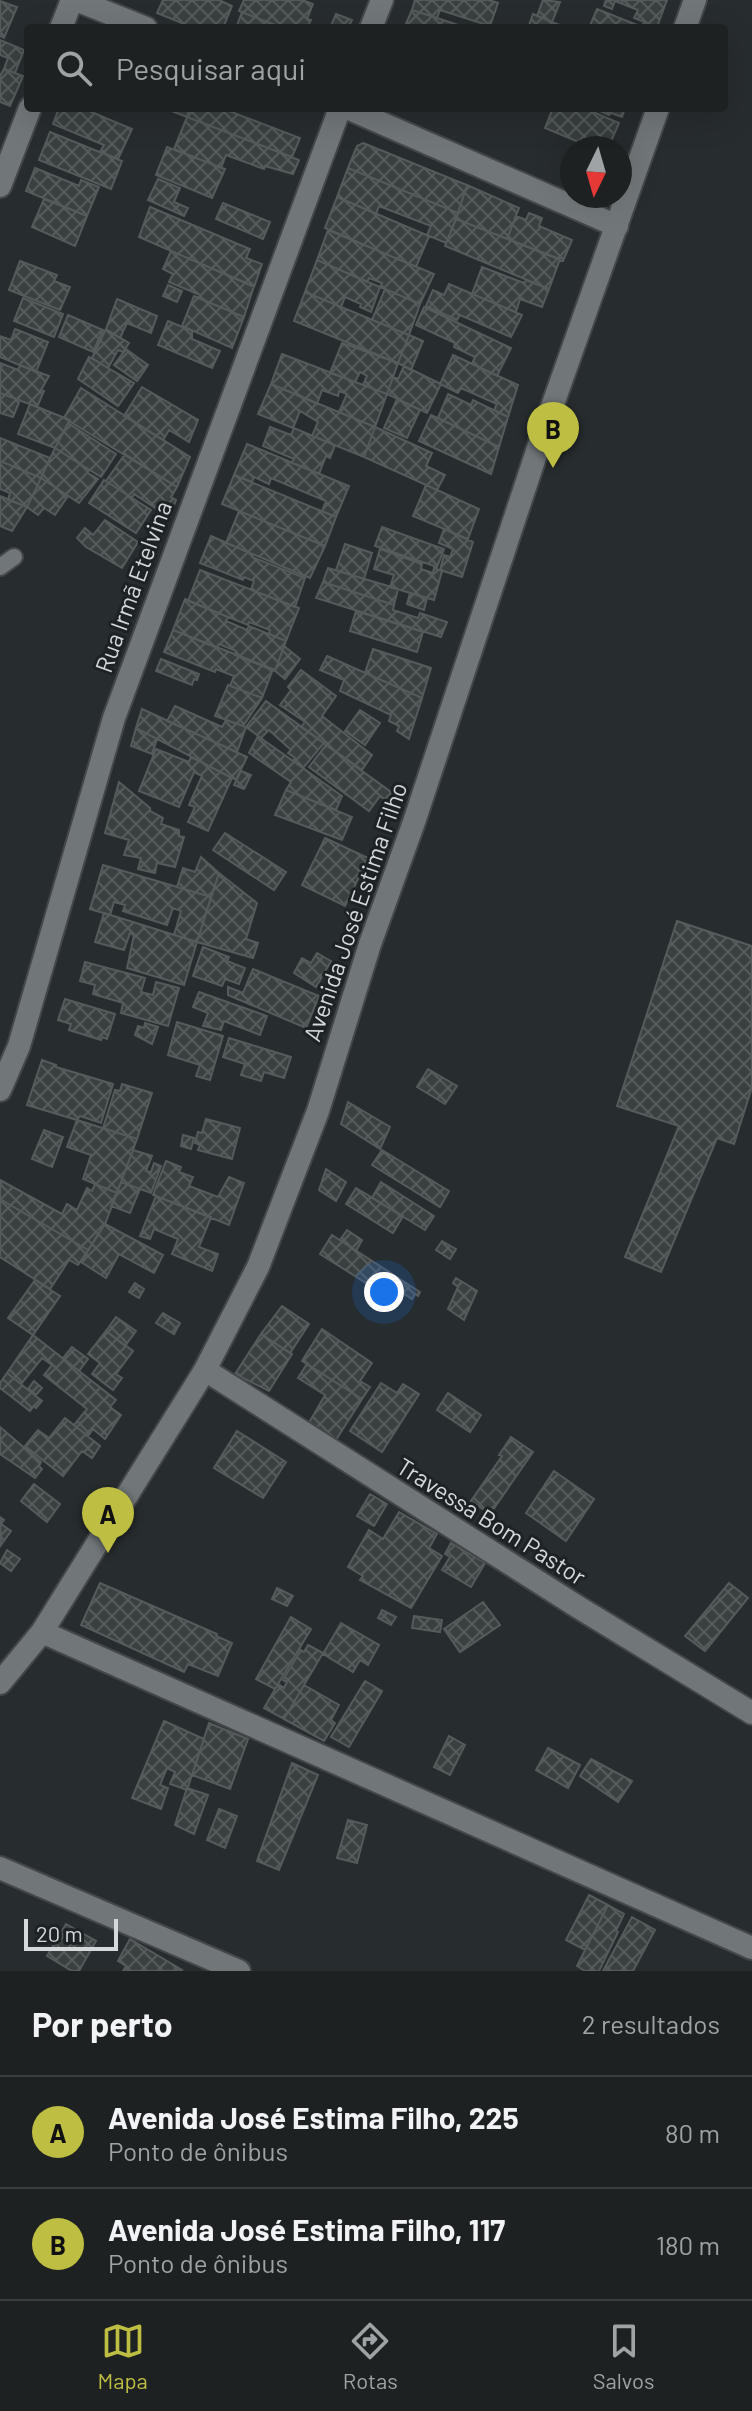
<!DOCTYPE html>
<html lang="pt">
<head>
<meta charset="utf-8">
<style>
  :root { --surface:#1d2122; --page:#25292a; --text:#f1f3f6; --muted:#a0a3a5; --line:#3b3e40; --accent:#bebe42 }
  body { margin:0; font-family:Barlow,sans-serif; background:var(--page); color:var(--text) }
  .compass { position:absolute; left:560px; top:136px; width:72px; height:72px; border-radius:50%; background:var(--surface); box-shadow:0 8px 32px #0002; rotate:185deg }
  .scale { position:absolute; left:24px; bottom:20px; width:94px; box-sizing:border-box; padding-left:8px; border:4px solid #d6d9db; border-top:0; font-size:22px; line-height:28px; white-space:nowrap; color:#d6d9db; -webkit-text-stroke:6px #1d2224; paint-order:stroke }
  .you { position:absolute; left:384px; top:1292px; width:28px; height:28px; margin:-20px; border:6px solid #fff; border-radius:50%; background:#1a73e8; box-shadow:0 0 0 12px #1a73e833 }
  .badge { display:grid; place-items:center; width:52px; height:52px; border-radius:50%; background:var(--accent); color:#111; font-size:26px; font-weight:700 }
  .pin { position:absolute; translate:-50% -66px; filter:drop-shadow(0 2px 4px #0008) }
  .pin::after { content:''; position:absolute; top:42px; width:28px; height:24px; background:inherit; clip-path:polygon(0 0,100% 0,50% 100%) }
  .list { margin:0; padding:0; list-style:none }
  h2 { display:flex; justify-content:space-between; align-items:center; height:104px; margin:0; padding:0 32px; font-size:34px }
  h2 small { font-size:26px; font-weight:400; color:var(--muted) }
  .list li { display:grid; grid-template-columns:52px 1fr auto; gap:24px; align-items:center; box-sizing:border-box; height:112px; padding:0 32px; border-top:2px solid var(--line) }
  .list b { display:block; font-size:30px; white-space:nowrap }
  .list p { margin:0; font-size:26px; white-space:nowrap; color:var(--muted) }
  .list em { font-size:26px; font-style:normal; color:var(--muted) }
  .icon { flex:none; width:44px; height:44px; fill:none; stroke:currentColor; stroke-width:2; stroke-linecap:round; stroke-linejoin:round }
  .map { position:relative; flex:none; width:752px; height:1971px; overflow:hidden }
  .search { position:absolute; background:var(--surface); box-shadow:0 8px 32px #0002; left:24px; right:24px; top:24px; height:88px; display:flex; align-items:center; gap:20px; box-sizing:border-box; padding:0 28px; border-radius:8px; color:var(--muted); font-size:30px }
  .sheet { height:328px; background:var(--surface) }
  nav { display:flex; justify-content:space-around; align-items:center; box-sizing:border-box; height:112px; border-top:2px solid var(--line); background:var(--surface); font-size:22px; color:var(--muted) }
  nav a { display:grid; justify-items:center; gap:4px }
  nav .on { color:var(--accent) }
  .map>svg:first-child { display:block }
  .building { fill:url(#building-cross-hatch); stroke:#555b5c; stroke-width:2 }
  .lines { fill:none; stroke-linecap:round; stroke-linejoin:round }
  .service-casing { stroke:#434749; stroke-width:20 }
  .minor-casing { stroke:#434749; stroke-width:26 }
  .tertiary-casing { stroke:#434749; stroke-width:26 }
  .service { stroke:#717679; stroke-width:16 }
  .minor { stroke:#717679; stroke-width:22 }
  .tertiary { stroke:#717679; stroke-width:22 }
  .labels { text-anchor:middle; stroke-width:6; stroke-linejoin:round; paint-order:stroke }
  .street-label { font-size:24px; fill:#d6d9db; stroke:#1d2224 }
</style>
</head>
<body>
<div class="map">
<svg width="752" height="1971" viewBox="0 0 752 1971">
  <defs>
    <pattern id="building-cross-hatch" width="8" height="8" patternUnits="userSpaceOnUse" patternTransform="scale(2)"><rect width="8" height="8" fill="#3a4040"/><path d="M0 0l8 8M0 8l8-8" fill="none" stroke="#565b5b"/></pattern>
  </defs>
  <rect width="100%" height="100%" fill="#272c2e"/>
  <path class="building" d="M163 0H219L232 6 223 28H194L157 13Z
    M244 0H302L313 4 307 19 311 20 307 28H283L239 11Z
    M415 0H489L498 3 490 26 440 10 437 18 412 10Z
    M543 0 560 2 552 22 537 16Z
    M606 0H667L657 27 634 18 638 10 615 1 612 9 604 6Z
    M0 1 17 7 4 38 0 36Z
    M597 9 642 27 644 22 657 27V28H589Z
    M412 10 437 18 467 28H404Z
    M242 12 249 15 282 28H236Z
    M336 14 352 20 348 28H330Z
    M533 14 552 22 567 28H528Z
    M0 40 24 50 15 73 4 69 8 58 0 55Z
    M4 69 23 76 10 106 0 102V76Z
    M59 108H82L132 129 118 159 100 152 104 145 53 124Z
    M164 108H190L187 117Z
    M190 108H221L300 138 292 157 187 117Z
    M553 108H584L619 123 608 148H593L545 128Z
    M593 108H625L622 117 611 113 609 115Z
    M187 117 299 160 293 174 265 166 264 169 226 155 221 168 174 149Z
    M50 132 122 161 111 189 39 160Z
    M363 143 467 185 458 213 348 168 357 146Z
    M167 147 225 169 212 198 156 175Z
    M35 168 79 186 81 180 99 187 87 216 26 191Z
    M348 168 458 213 446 243 427 235 431 226 379 206 376 214 337 197Z
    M158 179 180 188 174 202 188 208 184 216 148 200Z
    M467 185 519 208 507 239 456 219Z
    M337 197 429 236 416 267 325 228Z
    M44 199 87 216 75 246 32 227Z
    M223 203 270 222 263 239 216 219Z
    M150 207 250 249 246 258 262 264 254 287 139 237Z
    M529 213 542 218 539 226 572 240 563 261 507 239 516 216 526 220Z
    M456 219 560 259 549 289 445 246Z
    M328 230 434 274 420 304 380 287 382 283 369 278 367 282 317 260Z
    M171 251 254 286 244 317 198 298 200 295 169 282 173 274 163 269Z
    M317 260 380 287 371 312 360 307 361 304 345 297 341 307 305 292Z
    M20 261 57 275 54 281 70 287 60 310 9 290Z
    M482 267 524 283 526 280 549 289 542 307 520 299 516 312 472 294Z
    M449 284 522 315 511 337 460 315 457 320 426 306 433 290 444 295Z
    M168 285 182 291 177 302 163 296Z
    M385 289 420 304 409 335 372 320Z
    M305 292 409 335 398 363 294 321Z
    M194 296 244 317 232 348 182 326Z
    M23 298 63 314 54 337 14 321Z
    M117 299 157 316 151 333 127 323 120 338 106 329Z
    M424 307 511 348 497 376 472 364 475 357 454 347 455 343 416 325Z
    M68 315 103 330 93 352 59 337Z
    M168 321 192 331V339L220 351 212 368 158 345Z
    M15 329 48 342 36 372 0 357V336L11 340Z
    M106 329 129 343 123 352 118 350 108 368 92 358Z
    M409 335 423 341 411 370 398 363Z
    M342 343 398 363 387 394 363 385 367 376 360 372 355 382 330 373Z
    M126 349 148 365 137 381 114 365Z
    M282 354 387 394 375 427 339 412 347 394 339 391 338 396 322 390 317 404 271 384Z
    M453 355 518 385 508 417 494 410 497 404 461 388 458 393 440 384Z
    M89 357 134 383 118 406 78 379Z
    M0 363 18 370 20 365 49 376 41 390 44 391 37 407 0 393Z
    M404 366 441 384 427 413 387 394 393 377 398 379Z
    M271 384 375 427 364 457 312 436 318 422 300 411 293 428 258 414Z
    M142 387 198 420 189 442 169 430 163 440 124 416Z
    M81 388 190 457 177 487 64 418Z
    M0 393 20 400 13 417 0 413Z
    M448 394 471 405 473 400 508 417 499 447 438 418Z
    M397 399 420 410 407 438 384 428Z
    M30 404 70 420 55 448 18 434Z
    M431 415 499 447 491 474 419 441Z
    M68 423 116 454 101 477 55 448Z
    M270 427 291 435 294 428 335 445 330 458 326 456 319 474 292 463 294 459 263 446Z
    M375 427 432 453 426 466 445 475 437 490 364 457Z
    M0 438 50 458 41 478 0 461Z
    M247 444 349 486 336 517 322 511 326 501 271 478 269 484 254 477 252 482 234 475Z
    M55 448 89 470 88 473 98 479 79 503 41 478Z
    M125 454 177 487 171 497 176 500 169 517 134 494 132 498 106 481Z
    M0 461 41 478 27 507 8 500 10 493 0 489Z
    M234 475 336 517 325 546 222 504Z
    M41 478 68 496 55 515 44 508 38 515 27 507Z
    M104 480 151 510 136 533 89 503Z
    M426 485 479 509 468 539 413 516Z
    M0 496 27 507 12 531 0 526Z
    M239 511 325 546 310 578 226 543Z
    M105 520 138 542 122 568 86 547 77 538 85 528 93 535Z
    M382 527 444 549 437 567 375 546Z
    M444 529 473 542 462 577 440 570 444 555 450 557 453 549 439 543Z
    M211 536 252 554V557L305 578 295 607 251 590 254 581 244 577 243 580 200 563Z
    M345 544 372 553 364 579 336 570Z
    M380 549 422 564 421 569 433 573 434 568 442 571 434 600 390 587 394 575 374 569Z
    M328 568 398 589 394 605 323 582Z
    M200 570 299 608 286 641 269 634 270 630 249 622 248 625 188 601Z
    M323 582 394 605 393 610 418 618 420 613 447 622 441 637 316 598Z
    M410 593 427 598 424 610 407 604Z
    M185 599 228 617 226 621 247 630 249 626 286 641 275 671 235 655 236 651 219 644 217 648 173 630Z
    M356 611 423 632 417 652 350 631Z
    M173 630 273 669 262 698 230 686 234 676 216 669 215 672 164 652Z
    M284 646 300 659 285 679 275 671Z
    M373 649 431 668 422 698 365 673Z
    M327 656 422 698 409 739 397 731 399 726 389 721 391 715 340 691 344 680 320 670Z
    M161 659 199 674 197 680 194 679 192 685 156 671Z
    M301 670 336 696 322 716 372 755 362 770 301 727 305 722 280 705 291 690 288 687Z
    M228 685 262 698 243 726 215 716Z
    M266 701 324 743 303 768 293 761 295 758 288 753 291 750 269 730 261 738 246 727Z
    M175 706 222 727 226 720 246 727 237 752 167 721Z
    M142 709 247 757 236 780 136 728Z
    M360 710 380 723 365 745 345 731Z
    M136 728 157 739 152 754 131 746Z
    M258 736 342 796 336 810 286 790 291 782 249 753Z
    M326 745 391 792 388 802 380 796 369 811 309 767Z
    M156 749 189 762 191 757 232 778 208 831 188 822 195 807 189 805 202 776 194 772 179 807 139 791Z
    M241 771 251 775 244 789 234 785Z
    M119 782 150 808V811L163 818 161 824 179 830V836L184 837 175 867 157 863 155 873 138 869 141 858 124 855 129 840 105 833Z
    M286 790 352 817 342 840 275 815Z
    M225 833 286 872 274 890 213 850Z
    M325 838 368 858 345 906 302 885Z
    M201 857 219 873 211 897 177 887 183 868 195 872Z
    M103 865 211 897 197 942 174 935 181 911 173 908 167 925 123 911 125 905 114 902 110 915 90 909Z
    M219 873 257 903 246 939 258 943 253 958 197 942Z
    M104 913 197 942 184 985 127 968 134 935 130 933 124 950 95 942Z
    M677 921 752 946V1087L734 1144 717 1138 661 1272 625 1257 679 1126 617 1106Z
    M203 947 229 957 227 961 245 968 239 984 225 979 222 986 193 976Z
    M317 953 331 961 316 987 294 973 302 958 311 963Z
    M85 962 145 978 141 992 153 995 156 982 179 988 168 1026 121 1013 123 1003 93 994 95 985 80 981Z
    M253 969 319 996 306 1028 228 995V987L243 993Z
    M199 992 267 1016 260 1035 224 1021 221 1030 203 1026 208 1013 193 1007Z
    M65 999 115 1014 107 1039 102 1037 101 1040 69 1030 71 1024 58 1020Z
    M177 1022 223 1036 210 1080 196 1076 200 1065 168 1055Z
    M145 1023 158 1027 152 1044 135 1035 138 1026 144 1028Z
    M229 1038 291 1057 284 1078 264 1072 261 1081 241 1075 245 1064 223 1057Z
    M42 1060 56 1065V1067L113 1084 101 1123 80 1116 77 1120 27 1105Z
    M428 1069 457 1086 445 1104 417 1087Z
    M122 1084 152 1093 137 1139 103 1128 115 1090 120 1091Z
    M348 1102 390 1127 380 1149 341 1124Z
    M206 1119 240 1128 232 1159 198 1150 200 1145 195 1143 198 1132 202 1133Z
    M77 1120 137 1139 117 1193 83 1179 91 1155 67 1147Z
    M44 1130 63 1137 52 1167 32 1159Z
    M183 1135 194 1138 191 1149 181 1146Z
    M133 1150 152 1156 146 1171 151 1172 154 1163 161 1166 151 1193 121 1182Z
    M382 1150 449 1191 440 1207 372 1165Z
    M166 1161 181 1167 179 1172 193 1177 189 1186 218 1197 229 1177 244 1183 229 1225 153 1195Z
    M326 1169 346 1182 336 1201 319 1190Z
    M0 1180 62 1214 67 1204 77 1210 87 1188 92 1191 95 1184 117 1193 105 1224 88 1250 0 1199Z
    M121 1182 140 1189 130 1213 111 1206Z
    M381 1182 434 1216 425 1230 372 1198Z
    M356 1188 403 1216 393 1233 346 1204Z
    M156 1196 211 1217 199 1247 218 1254 212 1271 172 1254 178 1239 154 1229 150 1239 140 1236Z
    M0 1199 88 1250 78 1265 69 1260 50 1289 0 1257Z
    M105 1224 163 1255 154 1273 119 1254 106 1278 81 1262Z
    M347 1230 362 1240 356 1251 340 1240Z
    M332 1235 420 1292 418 1296 415 1294 412 1299 391 1285 385 1295 320 1254Z
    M442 1241 456 1249 450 1259 436 1250Z
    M456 1278 477 1291 464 1320 448 1309 458 1287 453 1283Z
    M35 1280 60 1296 33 1335 8 1318Z
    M135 1283 144 1289 139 1298 129 1292Z
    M282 1306 309 1324 290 1353 261 1334Z
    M163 1313 180 1323 174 1334 156 1323Z
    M116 1317 136 1331 125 1346 106 1331Z
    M322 1329 372 1363 360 1381 370 1387 362 1399 302 1361Z
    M106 1331 133 1351 116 1374 122 1378 113 1390 92 1374 100 1363 88 1354Z
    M261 1334 292 1354 269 1391 235 1374Z
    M33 1335 116 1400 110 1407 121 1415 105 1439 93 1429 88 1436 74 1425 87 1409 44 1375 52 1365 42 1358 21 1384 7 1373Z
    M72 1347 88 1359 79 1371 63 1358Z
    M307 1364 362 1399 334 1443 306 1428 325 1395 298 1378Z
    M7 1373 42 1401 36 1408 34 1406 30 1411 0 1388V1383Z
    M34 1381 42 1388 36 1395 28 1389Z
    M381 1383 397 1393 403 1384 419 1394 382 1452 350 1431Z
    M448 1393 481 1415 470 1432 437 1410Z
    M65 1418 100 1446 92 1458 82 1451 63 1476 25 1446 38 1430 49 1438Z
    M0 1427 41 1462 39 1466 42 1469 35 1478 0 1454Z
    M237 1431 286 1462 263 1498 214 1468Z
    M511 1437 533 1452 490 1514 471 1501 502 1456 499 1455Z
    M554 1471 594 1499 566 1541 526 1513Z
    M34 1484 60 1504 47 1522 21 1501Z
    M370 1494 387 1504 374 1526 357 1516Z
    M399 1512 437 1534 429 1548 442 1556 411 1608 360 1580 363 1576 348 1567 369 1530 383 1539Z
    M0 1517 4 1520 1 1524 11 1531 1 1545Z
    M451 1543 485 1563 471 1587 442 1570 450 1557 445 1554Z
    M7 1550 20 1559 11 1571 0 1563Z
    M100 1583 217 1634 216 1636 232 1643 218 1676 188 1664 184 1672 81 1625Z
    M729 1583 748 1598 705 1651 685 1636Z
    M277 1588 293 1596 287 1606 272 1599Z
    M483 1602 500 1625 460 1652 444 1629Z
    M382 1610 396 1617 391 1625 378 1618Z
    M414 1616 442 1620 440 1632 412 1628Z
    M291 1617 311 1629 275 1689 256 1679Z
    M341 1623 379 1645 368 1665 360 1660 353 1672 323 1654Z
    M308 1645 323 1653 284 1719 264 1708 278 1684 284 1688 287 1682 283 1680 301 1650 304 1652Z
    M365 1681 382 1691 349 1747 331 1737Z
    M304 1685 339 1705 331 1720 335 1723 324 1741 284 1719Z
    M164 1721 204 1739 187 1790 170 1784 175 1772 167 1768 160 1785 168 1788 161 1809 132 1798Z
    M209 1723 248 1739 230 1789 192 1775Z
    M449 1736 465 1745 450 1775 434 1767Z
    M548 1748 580 1765 568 1788 536 1770Z
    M591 1759 632 1781 618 1802 580 1776Z
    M292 1763 318 1775 279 1870 257 1861Z
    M187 1788 208 1795 194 1834 175 1825Z
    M219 1809 237 1816 225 1848 207 1840Z
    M348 1820 367 1825 357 1863 337 1858Z
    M589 1895 608 1905 585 1950 566 1940Z
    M608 1905 624 1914 616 1931 618 1932 599 1971H585L577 1966Z
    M632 1917 655 1930 633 1971H603Z
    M66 1924 96 1941 79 1971H72L47 1956Z
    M130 1939 182 1970 181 1971H123L126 1966 118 1961Z"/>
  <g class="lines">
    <defs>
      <path id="service" d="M0 567 14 557"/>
      <path id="minor" d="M76 0 146 28
        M61 28 72 0
        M371 28 382 0
        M347 108 617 226
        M0 186 30 108
        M0 1090 19 1046 114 718 340 108
        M205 1370 578 1607 752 1713
        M42 1632 752 1948
        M0 1868 239 1971"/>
      <path id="tertiary" d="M685 28 695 0
        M0 1683 42 1632 205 1370 258 1267 318 1111 370 944 414 822 547 421 658 108"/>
    </defs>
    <use href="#service" class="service-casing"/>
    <use href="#minor" class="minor-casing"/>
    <use href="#tertiary" class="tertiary-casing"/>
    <use href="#service" class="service"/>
    <use href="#minor" class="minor"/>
    <use href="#tertiary" class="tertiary"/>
  </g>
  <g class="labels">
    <g class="street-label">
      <text transform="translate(134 587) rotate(-70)" y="8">Rua Irmã Etelvina</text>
      <text transform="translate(356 912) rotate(-71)" y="8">Avenida José Estima Filho</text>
      <text transform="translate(491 1522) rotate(32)" y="8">Travessa Bom Pastor</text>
    </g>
  </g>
</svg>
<svg class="compass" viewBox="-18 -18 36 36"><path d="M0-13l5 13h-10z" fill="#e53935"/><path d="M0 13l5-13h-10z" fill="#a0a3a5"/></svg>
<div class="scale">20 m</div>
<div class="you"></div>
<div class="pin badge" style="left:108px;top:1553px">A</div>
<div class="pin badge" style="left:553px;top:468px">B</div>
<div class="search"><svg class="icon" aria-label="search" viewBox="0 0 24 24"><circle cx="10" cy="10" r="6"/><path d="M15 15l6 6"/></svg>Pesquisar aqui</div>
</div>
<section class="sheet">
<h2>Por perto<small>2 resultados</small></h2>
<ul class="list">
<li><span class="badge">A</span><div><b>Avenida José Estima Filho, 225</b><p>Ponto de ônibus</p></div><em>80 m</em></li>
<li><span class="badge">B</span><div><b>Avenida José Estima Filho, 117</b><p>Ponto de ônibus</p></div><em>180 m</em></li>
</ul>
</section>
<nav>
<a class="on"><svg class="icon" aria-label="map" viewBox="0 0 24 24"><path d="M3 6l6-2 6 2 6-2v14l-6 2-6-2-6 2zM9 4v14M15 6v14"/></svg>Mapa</a>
<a><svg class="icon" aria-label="directions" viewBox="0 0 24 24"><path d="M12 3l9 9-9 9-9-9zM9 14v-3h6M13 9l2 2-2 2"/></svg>Rotas</a>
<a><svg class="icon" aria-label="saved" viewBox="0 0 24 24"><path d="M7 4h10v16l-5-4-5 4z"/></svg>Salvos</a>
</nav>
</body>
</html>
